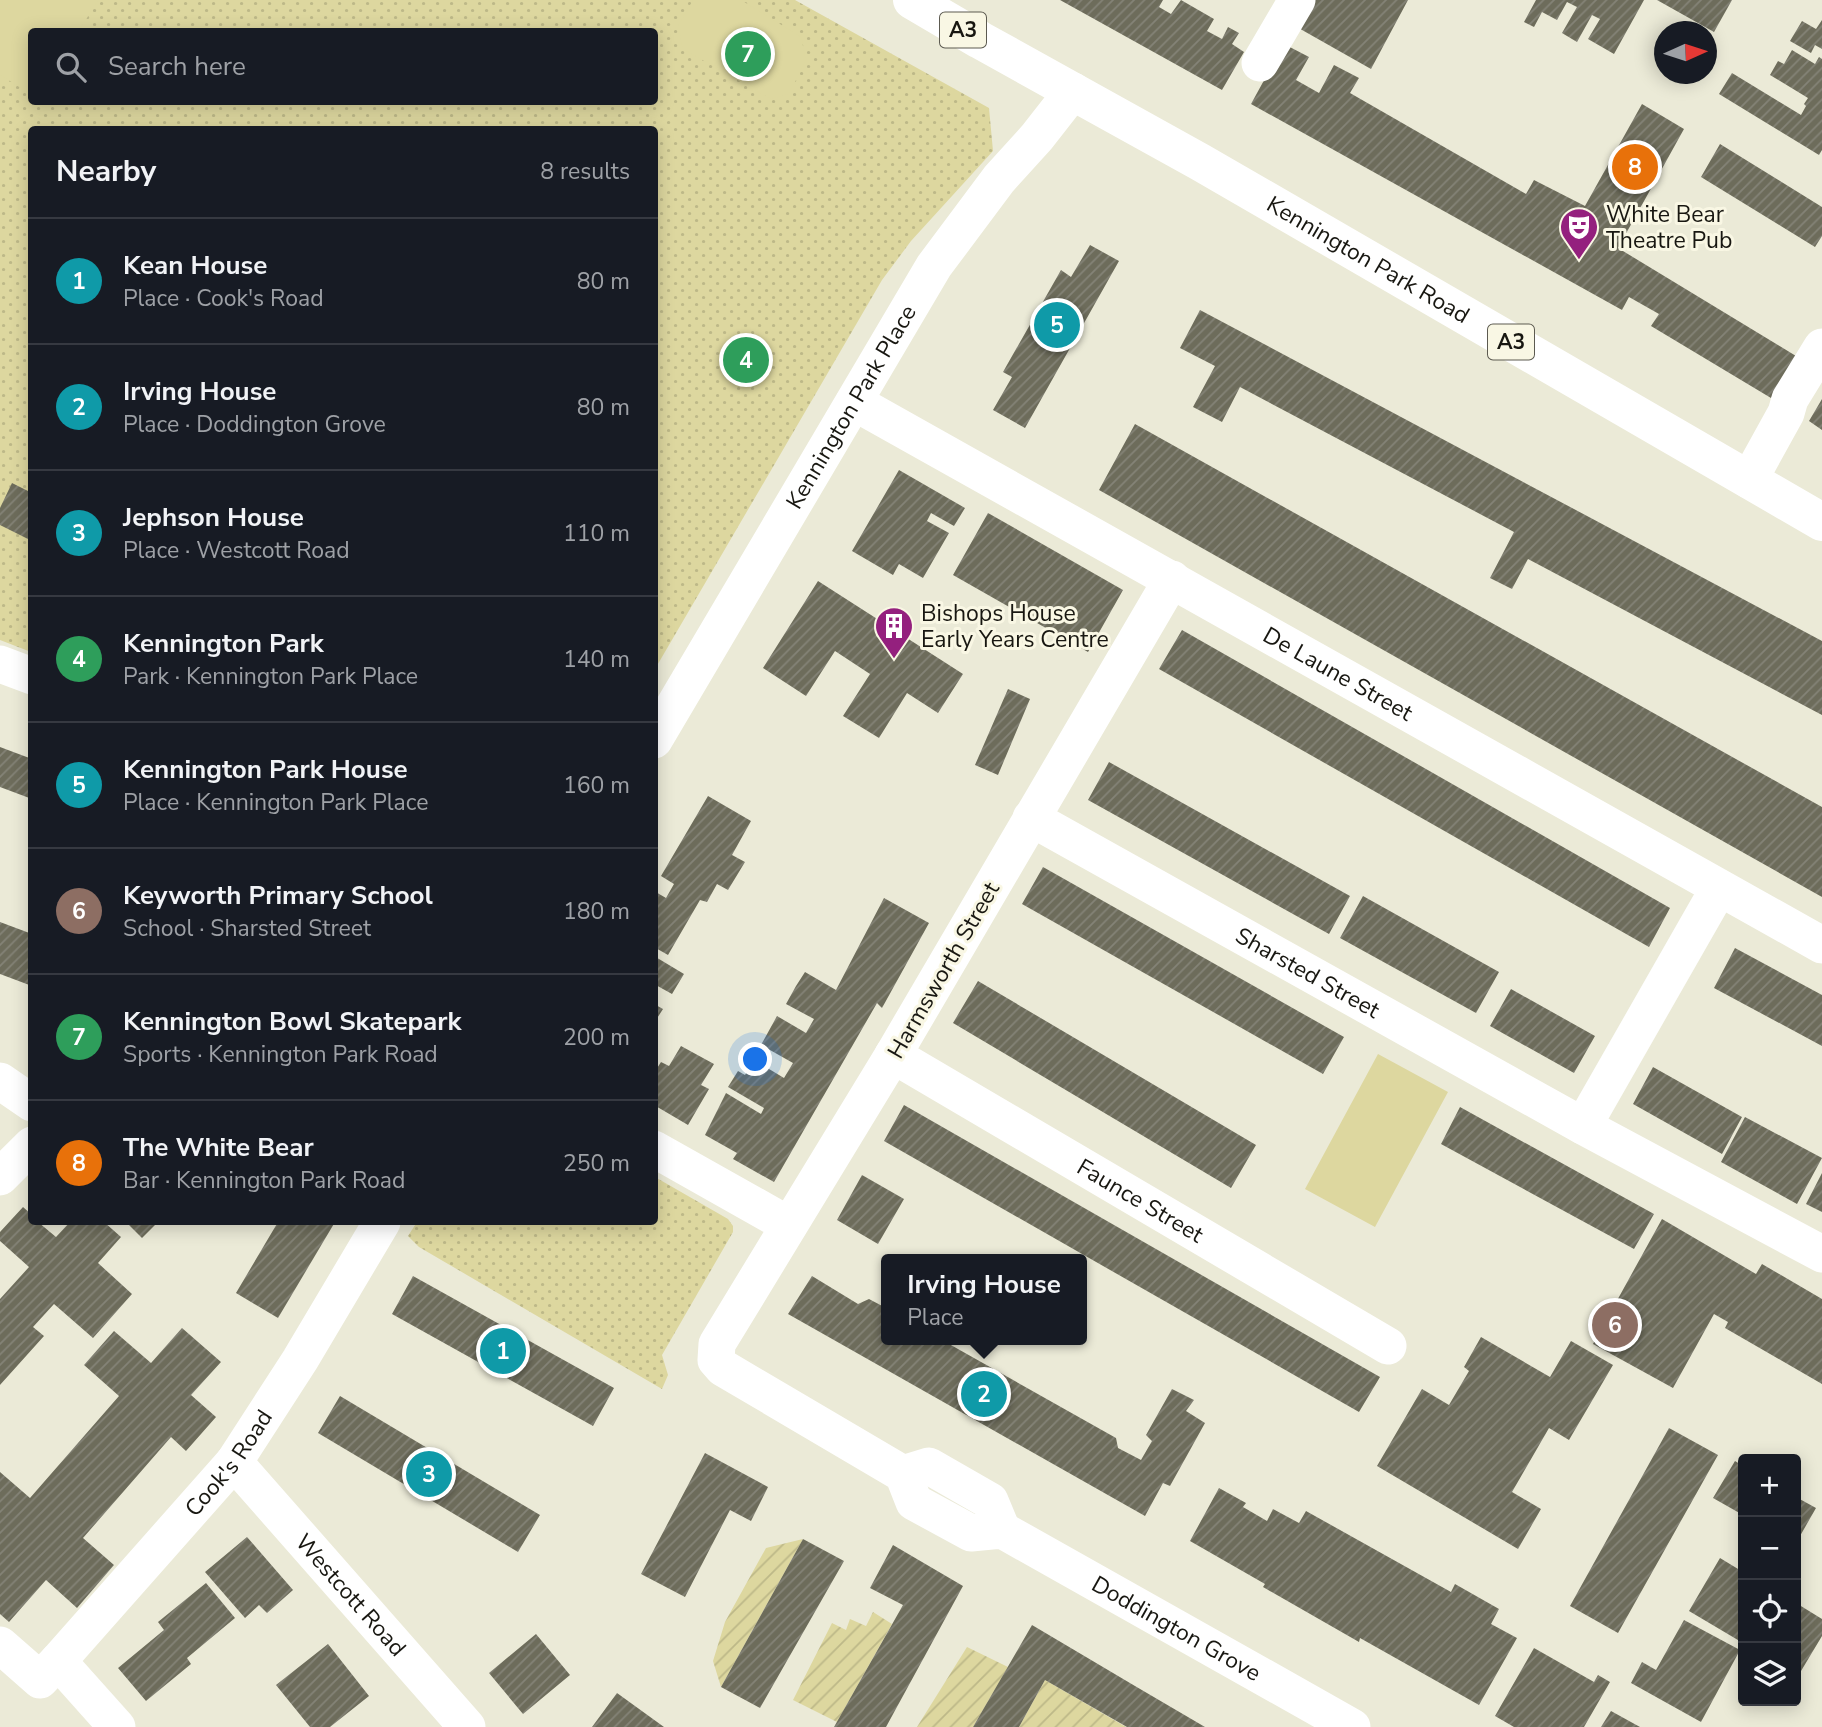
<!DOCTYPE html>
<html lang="en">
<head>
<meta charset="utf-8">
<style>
  :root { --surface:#171b24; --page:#20242c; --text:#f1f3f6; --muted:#9ea1a6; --line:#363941; --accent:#c794c0 }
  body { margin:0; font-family:"Nunito Sans",sans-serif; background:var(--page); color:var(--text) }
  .controls { position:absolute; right:21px; bottom:21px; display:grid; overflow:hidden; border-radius:7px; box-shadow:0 4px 18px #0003 }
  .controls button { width:63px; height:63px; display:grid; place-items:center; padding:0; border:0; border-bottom:2px solid var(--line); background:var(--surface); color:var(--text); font:35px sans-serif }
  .compass { position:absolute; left:1654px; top:21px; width:63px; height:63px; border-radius:50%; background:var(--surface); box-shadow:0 4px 18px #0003; rotate:87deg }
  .you { position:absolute; left:756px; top:1060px; width:24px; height:24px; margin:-18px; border:5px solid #fff; border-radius:50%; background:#1a73e8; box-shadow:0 0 0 10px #1a73e833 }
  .badge { display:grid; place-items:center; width:46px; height:46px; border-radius:50%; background:var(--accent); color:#fff; font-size:23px; font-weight:700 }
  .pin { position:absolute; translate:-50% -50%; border:4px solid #fff; box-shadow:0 2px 7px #0006 }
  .popup { position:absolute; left:881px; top:1254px; width:206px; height:91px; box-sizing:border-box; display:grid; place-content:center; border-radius:7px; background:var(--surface); filter:drop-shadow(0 2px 5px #0005); font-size:23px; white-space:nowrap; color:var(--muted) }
  .popup b { font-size:26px; color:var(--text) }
  .popup::after { content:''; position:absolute; left:50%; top:100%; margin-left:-14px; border:14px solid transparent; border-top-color:var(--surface) }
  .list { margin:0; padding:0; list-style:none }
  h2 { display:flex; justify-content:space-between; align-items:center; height:91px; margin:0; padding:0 28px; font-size:30px }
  h2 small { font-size:23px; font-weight:400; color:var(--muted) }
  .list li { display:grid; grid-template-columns:46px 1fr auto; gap:21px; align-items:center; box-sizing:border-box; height:126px; padding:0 28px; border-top:2px solid var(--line) }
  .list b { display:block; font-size:26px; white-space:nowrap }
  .list p { margin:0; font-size:23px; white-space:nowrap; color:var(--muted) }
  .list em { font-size:23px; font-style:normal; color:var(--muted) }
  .icon { flex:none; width:38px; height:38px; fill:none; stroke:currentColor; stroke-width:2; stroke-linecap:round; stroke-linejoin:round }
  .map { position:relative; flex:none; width:1822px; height:1727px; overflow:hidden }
  .search { position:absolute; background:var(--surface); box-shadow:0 4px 18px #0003; left:28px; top:28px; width:630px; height:77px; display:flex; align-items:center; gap:18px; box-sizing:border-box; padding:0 24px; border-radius:7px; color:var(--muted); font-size:26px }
  .panel { position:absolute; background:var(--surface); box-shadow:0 4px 18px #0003; left:28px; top:126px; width:630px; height:1099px; border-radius:7px }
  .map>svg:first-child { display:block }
  .grass { fill:url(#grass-dots); fill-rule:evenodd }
  .garden { fill:url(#garden-furrows) }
  .pitch { fill:#ddd79f }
  .building { fill:url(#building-hatch) }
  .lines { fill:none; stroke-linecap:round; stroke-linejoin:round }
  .street { stroke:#fff; stroke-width:37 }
  .highway { stroke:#fff; stroke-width:38 }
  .labels { text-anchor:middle; stroke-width:6; stroke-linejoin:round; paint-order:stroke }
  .shield { fill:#f9f7e4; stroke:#5c5a50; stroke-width:2 }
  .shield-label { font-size:21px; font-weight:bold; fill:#181711 }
  .poi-label { font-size:23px; fill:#181711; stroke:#f9f7e4; text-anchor:start }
  .street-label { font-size:23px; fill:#181711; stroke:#f9f7e4 }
</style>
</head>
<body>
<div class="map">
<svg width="1822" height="1727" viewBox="0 0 1822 1727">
  <defs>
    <pattern id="grass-dots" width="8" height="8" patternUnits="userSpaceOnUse" patternTransform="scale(1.75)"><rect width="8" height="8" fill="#ddd79f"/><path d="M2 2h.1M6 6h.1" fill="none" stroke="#bdb888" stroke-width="1.8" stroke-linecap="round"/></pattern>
    <pattern id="garden-furrows" width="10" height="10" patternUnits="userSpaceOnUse" patternTransform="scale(1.75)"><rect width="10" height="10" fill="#ddd79f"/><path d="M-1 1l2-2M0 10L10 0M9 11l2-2" fill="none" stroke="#bdb888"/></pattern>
    <pattern id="building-hatch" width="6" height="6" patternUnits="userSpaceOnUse" patternTransform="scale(1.75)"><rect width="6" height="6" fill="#6d6c5b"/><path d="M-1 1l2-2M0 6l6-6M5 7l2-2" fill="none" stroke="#848377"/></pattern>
  </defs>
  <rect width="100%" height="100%" fill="#ebead7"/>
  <path class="grass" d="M0 0H795L989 108 993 151 911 241 882 280 655 669 654 130H32L31 652 0 640ZM32 32H654V102H32Z
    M655 1177 728 1219 733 1226V1232L662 1355 668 1375 662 1389 419 1247 408 1236 417 1222H654Z"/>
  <path class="garden" d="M803 1539 721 1687 713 1661 725 1622 766 1548Z
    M873 1612 892 1624 837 1722 793 1700 832 1623 846 1630 850 1619 866 1626Z
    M967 1647 1008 1667 973 1727H917Z
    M1045 1680 1126 1727H1019Z"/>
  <path class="pitch" d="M0 0H98L79 31 32 32 31 94 0 75Z
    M693 0H741L801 37 806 60 789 94 771 99 683 49 678 26Z
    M1378 1054 1448 1092 1375 1227 1305 1189Z"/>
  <path class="building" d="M1060 0H1163L1159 7 1171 14 1181 0 1214 19 1207 31 1222 39 1228 27 1239 33 1232 44 1244 52 1222 90Z
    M1312 0H1408L1371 69 1295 26Z
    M1536 0H1644L1614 54 1588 39 1600 19 1592 15 1577 42 1562 33 1577 7 1567 2 1557 20 1542 12 1534 27 1524 22Z
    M1657 0H1732L1714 32Z
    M1822 20V49L1815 45 1811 53 1790 41 1802 21 1816 29Z
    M1284 44 1309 57 1296 80 1319 93 1334 65 1359 78 1350 93 1526 194 1534 180 1585 206 1642 104 1684 129 1618 248 1796 356 1771 398 1651 326 1659 314 1629 297 1622 310 1251 104Z
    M1792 50 1815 64 1819 57 1822 59V150L1819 155 1719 94 1732 73 1801 115 1806 106 1804 104 1808 98 1770 75 1778 61 1784 64Z
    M1720 144 1822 207V236L1815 247 1701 177Z
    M1090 245 1119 261 1025 428 993 410 1012 377 1003 372 1061 270 1071 277Z
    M1200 310 1822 641V715L1528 559 1512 589 1490 578 1514 532 1240 387 1222 422 1193 407 1215 366 1180 348Z
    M1822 399V430L1809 421Z
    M1135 424 1822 807V897L1099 490Z
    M899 470 965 508 954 526 931 513 927 521 949 533 923 578 899 564 893 575 852 551Z
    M12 483 32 493 30 540 0 525V508Z
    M988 513 1123 590 1088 652 953 575Z
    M818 581 963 674 938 713 907 693 879 738 843 716 870 674 835 651 806 696 763 668Z
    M1182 630 1670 908 1649 947 1159 669Z
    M1008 689 1030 699 998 775 975 765Z
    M0 747 32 759V799L0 787Z
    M1109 762 1350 896 1329 934 1088 800Z
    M708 796 751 821 732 855 745 862 728 890 717 884 707 902 700 900 668 955 654 947V891L666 898 674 884 661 876Z
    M1043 867 1344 1037 1323 1074 1022 904Z
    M1363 896 1499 972 1476 1013 1340 938Z
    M884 898 929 923 882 1008 877 1003 774 1182 733 1159 737 1153 705 1135 726 1093 761 1114 764 1108 728 1087 738 1071 745 1075 754 1060 784 1078 793 1063 761 1045 777 1016 806 1033 814 1019 786 1004 796 986 805 972 836 990Z
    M0 922 32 934V986L0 974Z
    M1735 948 1822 995V1046L1714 988Z
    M654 956 684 974 672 994 654 984Z
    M978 981 1256 1145 1231 1188 953 1023Z
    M1511 989 1595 1036 1574 1073 1490 1026Z
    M654 1004 663 1009 654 1023Z
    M681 1046 714 1064 701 1085 709 1089 688 1125 654 1105V1073L661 1062 669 1066Z
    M1653 1067 1742 1117 1722 1154 1633 1104Z
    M904 1105 1380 1377 1359 1412 884 1141Z
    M1460 1107 1654 1214 1634 1249 1441 1144Z
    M1745 1117 1822 1158 1797 1204 1721 1162Z
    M1822 1173V1212L1806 1204Z
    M862 1175 904 1199 878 1244 837 1220Z
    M23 1207 32 1215V1222H38L56 1237 70 1222H104L121 1237 98 1263 132 1294 93 1338 54 1304 33 1327 44 1336 0 1385V1299L29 1267 0 1241V1232Z
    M1662 1219 1756 1274 1762 1264 1822 1299V1384L1725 1328 1728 1322 1714 1314 1673 1388 1593 1344Z
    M126 1222H158L142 1238Z
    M278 1222H335L278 1318 236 1293Z
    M413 1276 614 1388 593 1426 392 1314Z
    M812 1276 858 1304 869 1299 886 1308V1340H942L1116 1438 1118 1448 1141 1460 1152 1441 1146 1435 1172 1389 1194 1400 1186 1411 1205 1423 1170 1486 1163 1483 1145 1516 788 1314Z
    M182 1328 221 1362 191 1395 216 1417 186 1451 171 1437 83 1538 114 1565 77 1608 46 1580 9 1622 0 1614V1472L30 1498 119 1396 84 1365 114 1331 151 1363Z
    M1481 1337 1550 1377 1571 1341 1613 1365 1569 1440 1549 1428 1512 1492 1541 1509 1518 1549 1377 1466 1422 1389 1449 1405 1469 1371 1464 1367Z
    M340 1396 540 1515 518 1552 318 1433Z
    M1669 1428 1718 1455 1618 1633 1570 1606Z
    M705 1453 768 1487 751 1521 730 1510 685 1597 641 1574Z
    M1735 1461 1743 1466V1515L1713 1498Z
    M1219 1488 1246 1503 1243 1507 1267 1521 1273 1509 1299 1523 1306 1511 1451 1592 1455 1584 1499 1609 1491 1624 1517 1638 1479 1705 1360 1638 1359 1642 1263 1587 1265 1584 1190 1541Z
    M1796 1497 1816 1508 1796 1543Z
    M247 1537 293 1590 267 1613 259 1605 245 1618 205 1572Z
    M803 1539 844 1561 760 1708 721 1687Z
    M893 1545 963 1586 886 1727H834L903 1605 870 1588Z
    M1720 1558 1743 1572V1643L1689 1611Z
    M206 1583 235 1618 187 1658 191 1664 146 1701 118 1668 164 1630 158 1622Z
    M1796 1603 1822 1619V1636L1798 1676 1796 1675Z
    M1684 1620 1740 1650 1701 1722 1631 1683 1642 1662 1656 1670Z
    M1032 1625 1135 1686 1205 1727H1127L1045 1680 1019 1727H973Z
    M536 1634 570 1675 523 1714 489 1673Z
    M328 1644 369 1696 330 1727H310L276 1685Z
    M1534 1648 1594 1682 1598 1675 1610 1682 1584 1727H1514L1495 1716Z
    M617 1693 664 1727H592Z
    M1611 1711 1640 1727H1601Z"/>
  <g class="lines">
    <g class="street">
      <path d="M1260 63 1297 0"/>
      <path id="s1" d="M854 402 1822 945"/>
      <path d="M1749 480 1786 413 1790 399 1822 347"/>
      <path id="s2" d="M1172 579 893 1055 717 1344 716 1360 723 1368 903 1474 914 1502 971 1533 1002 1530 1352 1727"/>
      <path d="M0 664 32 676"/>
      <path id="s3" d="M654 740 934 266 999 179 1037 137 1073 91"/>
      <path id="s4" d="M1031 818 1583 1126 1822 1254"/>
      <path id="s5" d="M893 1055 1388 1346"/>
      <path d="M0 1081 32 1103"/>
      <path d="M1583 1126 1719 888"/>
      <path d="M654 1149 789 1225"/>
      <path d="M0 1177 32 1145"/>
      <path id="s6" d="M234 1462 467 1727"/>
      <path d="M903 1474 929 1466 990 1501 1002 1530"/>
      <path id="s7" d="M0 1645 40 1680 58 1661 234 1462 300 1360 382 1222"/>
      <path d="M58 1661 117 1727"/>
    </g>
    <path class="highway" id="s8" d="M912 0 980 40 1200 162 1822 522"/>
  </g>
  <defs>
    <symbol id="theatre-pin" viewBox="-11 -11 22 30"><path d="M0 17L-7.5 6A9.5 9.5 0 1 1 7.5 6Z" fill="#94207e" stroke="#f9f7e4"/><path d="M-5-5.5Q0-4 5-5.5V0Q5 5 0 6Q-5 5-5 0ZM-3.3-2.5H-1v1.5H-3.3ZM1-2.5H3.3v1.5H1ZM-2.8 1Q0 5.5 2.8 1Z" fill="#fff"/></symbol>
    <symbol id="building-pin" viewBox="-11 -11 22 30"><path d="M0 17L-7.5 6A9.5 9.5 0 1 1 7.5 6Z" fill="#94207e" stroke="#f9f7e4"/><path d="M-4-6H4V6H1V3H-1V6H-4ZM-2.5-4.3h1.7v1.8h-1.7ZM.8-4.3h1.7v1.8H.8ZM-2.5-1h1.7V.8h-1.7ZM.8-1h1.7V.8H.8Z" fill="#fff"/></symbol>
  </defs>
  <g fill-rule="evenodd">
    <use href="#theatre-pin" x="1557" y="205" width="44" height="60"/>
    <use href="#building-pin" x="872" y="604" width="44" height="60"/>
  </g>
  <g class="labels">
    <g class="shield">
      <rect x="940" y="12.5" width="46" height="35" rx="5"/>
      <rect x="1488" y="324.5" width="46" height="35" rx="5"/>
    </g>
    <g class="shield-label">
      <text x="963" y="37">A3</text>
      <text x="1511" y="349">A3</text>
    </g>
    <g class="poi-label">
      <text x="1606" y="222">White Bear<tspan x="1606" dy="26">Theatre Pub</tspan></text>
      <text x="921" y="621">Bishops House<tspan x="921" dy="26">Early Years Centre</tspan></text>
    </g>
    <g class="street-label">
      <text dy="8" stroke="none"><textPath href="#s8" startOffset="525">Kennington Park Road</textPath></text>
      <text dy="8" stroke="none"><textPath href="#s3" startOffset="387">Kennington Park Place</textPath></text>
      <text dy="8" stroke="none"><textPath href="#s1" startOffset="555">De Laune Street</textPath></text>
      <text transform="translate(943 970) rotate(-60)" y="8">Harmsworth Street</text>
      <text dy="8" stroke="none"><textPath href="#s4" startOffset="317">Sharsted Street</textPath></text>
      <text dy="8" stroke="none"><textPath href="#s5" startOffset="287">Faunce Street</textPath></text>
      <text dy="8" stroke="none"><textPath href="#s7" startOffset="341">Cook's Road</textPath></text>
      <text dy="8" stroke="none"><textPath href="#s6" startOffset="177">Westcott Road</textPath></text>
      <text dy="8" stroke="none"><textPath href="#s2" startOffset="1452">Doddington Grove</textPath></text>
    </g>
  </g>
</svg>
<div class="controls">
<button>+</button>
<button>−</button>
<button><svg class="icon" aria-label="locate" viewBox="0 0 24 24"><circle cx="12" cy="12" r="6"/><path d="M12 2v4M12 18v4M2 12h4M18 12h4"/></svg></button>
<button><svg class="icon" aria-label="layers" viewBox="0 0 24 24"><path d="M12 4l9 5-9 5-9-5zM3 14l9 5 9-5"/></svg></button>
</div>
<svg class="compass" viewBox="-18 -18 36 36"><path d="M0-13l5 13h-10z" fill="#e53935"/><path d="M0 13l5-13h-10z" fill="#9ea1a6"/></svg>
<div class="you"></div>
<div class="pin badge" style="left:503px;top:1351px;background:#0f9aa8">1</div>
<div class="pin badge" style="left:984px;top:1394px;background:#0f9aa8">2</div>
<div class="popup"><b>Irving House</b>Place</div>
<div class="pin badge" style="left:429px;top:1474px;background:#0f9aa8">3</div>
<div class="pin badge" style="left:746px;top:360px;background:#2e9e5b">4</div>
<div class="pin badge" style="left:1057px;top:325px;background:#0f9aa8">5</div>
<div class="pin badge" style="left:1615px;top:1325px;background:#8d6e63">6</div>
<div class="pin badge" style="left:748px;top:54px;background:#2e9e5b">7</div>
<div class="pin badge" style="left:1635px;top:167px;background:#e8710a">8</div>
<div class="search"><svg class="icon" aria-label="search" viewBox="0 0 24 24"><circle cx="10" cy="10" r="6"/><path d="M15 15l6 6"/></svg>Search here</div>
<section class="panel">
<h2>Nearby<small>8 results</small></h2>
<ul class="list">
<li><span class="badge" style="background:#0f9aa8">1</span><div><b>Kean House</b><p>Place · Cook's Road</p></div><em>80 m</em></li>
<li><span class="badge" style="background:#0f9aa8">2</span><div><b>Irving House</b><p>Place · Doddington Grove</p></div><em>80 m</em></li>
<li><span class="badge" style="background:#0f9aa8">3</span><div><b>Jephson House</b><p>Place · Westcott Road</p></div><em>110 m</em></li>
<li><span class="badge" style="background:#2e9e5b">4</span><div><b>Kennington Park</b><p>Park · Kennington Park Place</p></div><em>140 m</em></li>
<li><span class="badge" style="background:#0f9aa8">5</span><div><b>Kennington Park House</b><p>Place · Kennington Park Place</p></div><em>160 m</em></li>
<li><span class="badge" style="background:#8d6e63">6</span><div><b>Keyworth Primary School</b><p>School · Sharsted Street</p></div><em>180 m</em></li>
<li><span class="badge" style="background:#2e9e5b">7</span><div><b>Kennington Bowl Skatepark</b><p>Sports · Kennington Park Road</p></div><em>200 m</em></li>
<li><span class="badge" style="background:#e8710a">8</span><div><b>The White Bear</b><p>Bar · Kennington Park Road</p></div><em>250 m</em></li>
</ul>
</section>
</div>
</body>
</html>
